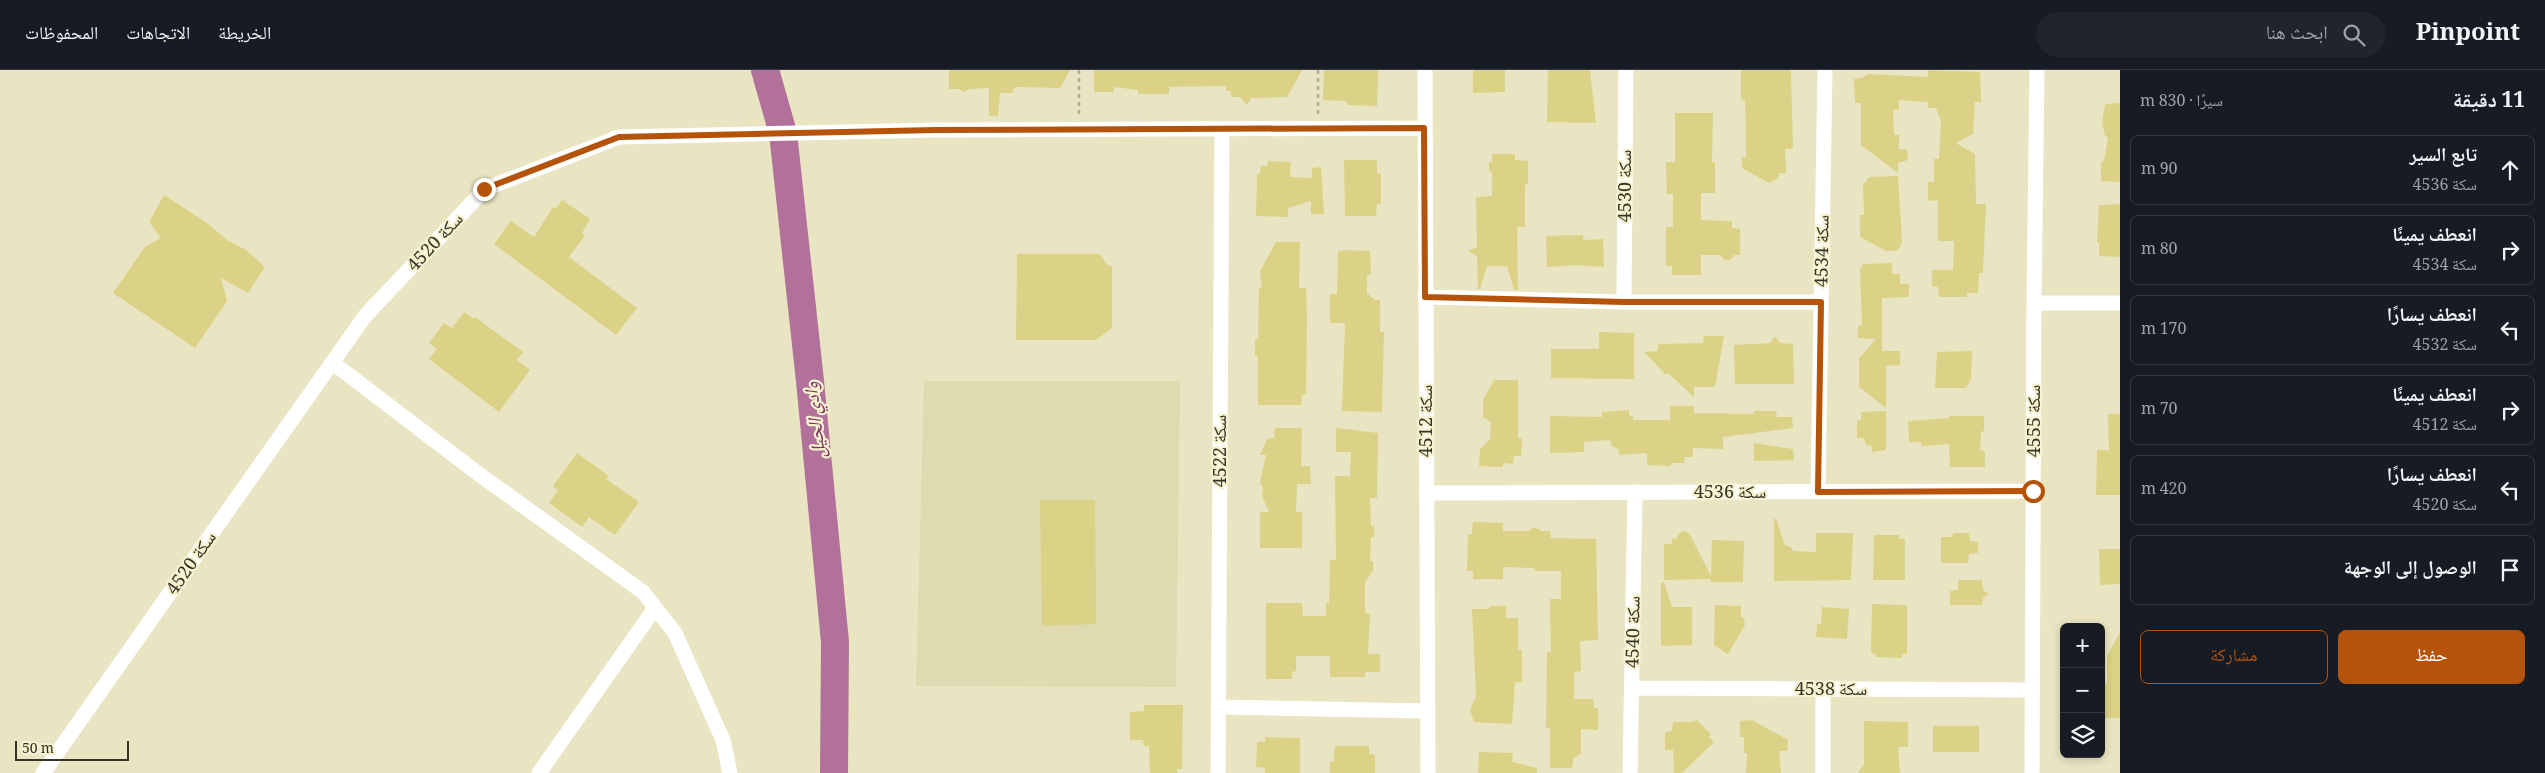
<!DOCTYPE html>
<html lang="ar">
<head>
<meta charset="utf-8">
<style>
  :root { --surface:#171b24; --page:#20242c; --text:#f1f3f6; --muted:#9ea1a6; --line:#363941; --accent:#b45309 }
  body { margin:0; font-family:Georgia,"Noto Naskh Arabic",serif; background:var(--page); color:var(--text); direction:rtl }
  .controls { position:absolute; right:15px; bottom:15px; display:grid; overflow:hidden; border-radius:8px; box-shadow:0 2px 8px #0003 }
  .controls button { width:45px; height:45px; display:grid; place-items:center; padding:0; border:0; border-bottom:1px solid var(--line); background:var(--surface); color:var(--text); font:25px sans-serif }
  .scale { position:absolute; left:15px; bottom:12px; width:114px; box-sizing:border-box; padding-left:5px; border:2px solid #353326; border-top:0; font-size:14px; line-height:18px; white-space:nowrap; color:#353326; -webkit-text-stroke:4px #f6f2cf; paint-order:stroke }
  .stop { position:absolute; width:15px; height:15px; margin:-11px; border:4px solid #b45309; border-radius:50%; background:#fff }
  .stop.end { background:#b45309; border-color:#fff; box-shadow:0 1px 5px #0008 }
  .list { margin:0; padding:0; list-style:none }
  h2 { display:flex; justify-content:space-between; align-items:center; height:65px; margin:0; padding:0 20px; font-size:21px }
  h2 small { font-size:16px; font-weight:400; color:var(--muted) }
  .list li { display:grid; grid-template-columns:32px 1fr auto; gap:15px; align-items:center; box-sizing:border-box; height:70px; margin:0 10px 10px; padding:0 10px; border:1px solid var(--line); border-radius:8px }
  .list b { display:block; font-size:19px; white-space:nowrap }
  .list p { margin:0; font-size:16px; white-space:nowrap; color:var(--muted) }
  .list em { font-size:16px; font-style:normal; color:var(--muted) }
  .actions { display:flex; gap:10px; padding:15px 20px }
  .actions a { flex:1; padding:11px 0; border:1px solid var(--accent); border-radius:8px; text-align:center; font-size:18px; color:var(--accent) }
  .actions .main { background:var(--accent); color:#fff }
  .icon { flex:none; width:28px; height:28px; fill:none; stroke:currentColor; stroke-width:2; stroke-linecap:round; stroke-linejoin:round }
  .map { position:relative; flex:none; width:2120px; height:703px; overflow:hidden; direction:ltr }
  header { display:flex; align-items:center; gap:30px; box-sizing:border-box; height:70px; padding:0 25px; background:var(--surface); border-bottom:1px solid var(--line) }
  header strong { font-size:24px }
  nav { display:flex; gap:28px; margin-inline-start:auto; font-size:18px }
  .search { width:350px; height:45px; background:var(--page); display:flex; align-items:center; gap:12px; box-sizing:border-box; padding:0 18px; border-radius:28px; color:var(--muted); font-size:19px }
  main { display:flex }
  aside { flex:1; background:var(--surface) }
  .map>svg:first-child { display:block }
  .built { fill:#dfdab0 }
  .lines { fill:none; stroke-linecap:round; stroke-linejoin:round }
  .river { stroke:#b1719a; stroke-width:28 }
  .building { fill:#dbd287 }
  .path { stroke:#b1ae91; stroke-width:2.5; stroke-dasharray:4 4; stroke-linecap:butt }
  .minor { stroke:#fff; stroke-width:15 }
  .route { stroke:#b45309; stroke-width:6 }
  .labels { text-anchor:middle; stroke-width:4.5; stroke-linejoin:round; paint-order:stroke }
  .street-label { font-size:18px; fill:#353326; stroke:#f6f2cf }
  .water-label { font-size:19px; font-style:italic; fill:#7b2d64; stroke:#f6f2cf }
</style>
</head>
<body>
<header>
<strong>Pinpoint</strong>
<div class="search"><svg class="icon" aria-label="search" viewBox="0 0 24 24"><circle cx="10" cy="10" r="6"/><path d="M15 15l6 6"/></svg>ابحث هنا</div>
<nav><a>الخريطة</a><a>الاتجاهات</a><a>المحفوظات</a></nav>
</header>
<main>
<aside>
<h2>11 دقيقة<small>سيرًا · 830 m</small></h2>
<ul class="list">
<li><svg class="icon" aria-label="ahead" viewBox="0 0 24 24"><path d="M12 20V5M6 11l6-6 6 6"/></svg><div><b>تابع السير</b><p>سكة 4536</p></div><em>90 m</em></li>
<li><svg class="icon" aria-label="right" viewBox="0 0 24 24"><path d="M7 20v-9h11M14 6l5 5-5 5"/></svg><div><b>انعطف يمينًا</b><p>سكة 4534</p></div><em>80 m</em></li>
<li><svg class="icon" aria-label="left" viewBox="0 0 24 24"><path d="M17 20v-9H6M10 6l-5 5 5 5"/></svg><div><b>انعطف يسارًا</b><p>سكة 4532</p></div><em>170 m</em></li>
<li><svg class="icon" aria-label="right" viewBox="0 0 24 24"><path d="M7 20v-9h11M14 6l5 5-5 5"/></svg><div><b>انعطف يمينًا</b><p>سكة 4512</p></div><em>70 m</em></li>
<li><svg class="icon" aria-label="left" viewBox="0 0 24 24"><path d="M17 20v-9H6M10 6l-5 5 5 5"/></svg><div><b>انعطف يسارًا</b><p>سكة 4520</p></div><em>420 m</em></li>
<li><svg class="icon" aria-label="arrive" viewBox="0 0 24 24"><path d="M6 21V4h12l-3 4 3 4H6"/></svg><div><b>الوصول إلى الوجهة</b></div></li>
</ul>
<div class="actions"><a class="main">حفظ</a><a>مشاركة</a></div>
</aside>
<div class="map">
<svg width="2120" height="703" viewBox="0 0 2120 703">
  <rect width="100%" height="100%" fill="#e9e5c2"/>
  <path class="built" d="M924 311H1180L1176 617 916 616Z"/>
  <g class="lines">
    <path class="river" d="M765 0 783 63 810 311 835 572 834 703"/>
  </g>
  <path class="building" d="M949 0H1070L1060 18 1015 17 1012 23H1000L998 46H989V18L970 19 963 22 959 19H949Z
    M1094 0H1302L1287 27 1251 28 1247 35 1240 27H1231V21H1226V16L1169 17V24H1138V20L1114 17V22H1094Z
    M1324 0H1378L1377 36 1347 35V31L1323 30Z
    M1473 0H1505V22L1473 23Z
    M1548 0H1590L1596 53 1547 52Z
    M1741 0H1791L1793 79H1785L1786 103H1780L1777 109 1769 113 1742 98V87H1746V64L1745 31 1741 29Z
    M1928 0 1980 2 1981 32H1975L1973 64 1956 73 1975 84 1976 134H1986L1983 203H1979L1978 223H1967V227H1939L1938 217 1932 216V200H1953L1954 171H1938V130L1928 131V112H1934V89H1939L1941 48 1940 49 1936 38H1928V32L1899 30V40H1893L1894 65H1899V79H1907L1908 90 1898 93V103L1861 75V33H1855L1854 9 1862 8 1868 4 1928 7Z
    M2120 33V112L2101 111V93L2104 90 2108 68 2105 66 2102 53 2105 34Z
    M1675 43H1713L1712 92H1715V123H1701V150L1732 151V158L1740 159V185H1734L1730 190H1725L1720 185H1701V205H1672V196H1666V157H1673V124H1667L1666 92H1675Z
    M1492 84H1515V90L1528 91V113L1525 115V157H1517L1518 220H1514L1507 196H1487L1480 219H1478L1477 186 1468 181 1477 177 1476 127 1492 126V102L1489 101V92H1492Z
    M1344 90H1377V103L1381 104V134H1377L1376 146H1345Z
    M1268 91 1291 92 1290 107 1312 108V98L1321 97 1324 144H1311V131L1288 138V147L1256 146 1257 104H1260L1261 96H1267Z
    M1898 106 1902 172 1898 180 1886 181 1860 167V145H1864L1863 115 1869 107Z
    M164 125 207 153 227 170 246 180 265 197 248 223 221 208 227 231 195 278 113 223 145 177 161 168 149 152Z
    M562 130 590 149 582 163 585 165 569 187 637 238 616 265 494 174 511 151 534 167 553 137 556 138Z
    M2120 134V187L2099 186V173L2097 172 2099 135Z
    M1583 165V170L1603 169 1604 197 1577 195 1547 197 1546 166Z
    M1276 172H1300L1299 218H1306L1307 249 1306 324 1302 325 1301 335H1258V286H1255V269H1258L1259 218H1262L1260 201Z
    M1345 180 1370 181 1371 205H1367V223L1375 230H1380V262H1384L1382 342 1342 341 1345 253H1330V224H1337L1338 182Z
    M1017 184H1100L1108 196H1112V258L1096 270H1016Z
    M1892 193V204H1900V214H1909V227L1882 228V281H1900V295L1886 296V338L1859 317V288L1876 269 1858 268V256L1862 255 1860 199 1863 194Z
    M464 242 474 249 475 247 523 282 517 290 530 300 499 342 429 289 437 279 429 273 444 253 452 258Z
    M1599 262 1634 263V309L1551 308V279H1599Z
    M1704 266H1724L1715 317H1694V327L1668 303 1666 305 1644 282 1658 281V274L1703 273Z
    M1775 266 1780 273 1793 274 1794 314H1735L1734 275 1770 273Z
    M1972 281 1971 309 1966 318H1935L1937 282Z
    M1494 310H1518V368L1522 369 1521 386H1514L1513 394 1503 393V397L1479 396 1480 379 1490 369 1491 352 1483 347V330Z
    M1670 336H1694V343L1754 344V341H1776L1777 347H1792L1793 358 1723 367V379L1693 378V387H1685L1684 393H1671V396L1647 395V383L1619 385 1618 379 1612 376 1610 370 1584 372V382L1550 383V346L1602 347V342L1629 340V346L1633 347V350H1670Z
    M1886 341V380L1872 382V376L1866 375 1864 368H1857V351L1861 350V342Z
    M2108 344H2120V425H2096L2097 380H2109Z
    M1949 346H1984V361L1981 362 1980 380 1985 382V397H1950L1949 374 1922 376 1921 372H1909L1908 351 1949 348Z
    M1275 358H1302L1301 396H1310L1311 414H1297L1296 442H1302V478H1260V442H1269L1262 426 1263 418 1260 413 1266 385H1260L1267 369 1274 368Z
    M1336 358 1378 363 1377 428H1370L1371 456H1374V467H1371L1370 491H1373V500L1365 513V543L1370 544 1368 584H1380V602H1365V607H1330V586H1296V601L1292 602V609H1266V533H1302L1303 546H1326V533H1329L1330 490H1336L1335 406H1350L1351 382H1336Z
    M1754 373 1793 379 1794 390 1754 391Z
    M577 383 609 406 606 409 639 432 615 465 589 447 582 457 549 433 558 420 553 416Z
    M1040 430H1095L1096 554 1042 556Z
    M1774 449H1776L1785 475 1791 477 1793 481 1816 482V463H1853L1851 510 1774 511Z
    M1473 452 1503 453V461H1528L1534 457 1542 461H1550L1551 468 1596 469 1598 570 1580 571 1581 601 1574 602V629H1593L1594 638H1598V660L1581 659V683L1574 688 1572 698H1550V658H1546L1547 582H1551L1550 529H1561V501H1535L1534 498 1503 497V509H1473V501H1467L1468 465 1472 464Z
    M1684 461 1689 463 1711 506 1712 470 1744 471 1743 512H1711V509L1664 510V474H1672V469H1676L1679 463Z
    M1953 463H1969L1970 471 1978 472V483L1969 484 1968 493H1941V467H1952Z
    M1874 465H1899V469H1905V510H1873Z
    M2099 479H2120V514L2100 515Z
    M1958 510H1982L1983 520 1989 524 1983 528 1982 535H1950V521L1958 520Z
    M1664 512 1672 537H1692V575L1661 576V513Z
    M1872 534 1907 535V584H1902V588L1875 587 1876 584 1871 583Z
    M1715 535 1741 536V547L1744 548 1745 555 1728 584 1714 575Z
    M1490 536H1506V548H1518V580H1522V612H1515L1512 654 1474 652 1470 640 1476 626 1472 539H1489Z
    M1822 537 1849 539 1847 569 1816 567 1817 554H1821Z
    M2120 562V648H2101V614H2107V586Z
    M1144 635H1183L1182 699H1177V703H1150L1149 676H1144L1143 670H1130V642L1144 641Z
    M1697 650 1711 664 1709 667 1714 672 1682 703H1674L1673 680H1665V662L1672 661 1673 652H1693Z
    M1752 650 1788 670 1787 681H1779L1781 703H1746L1747 683H1744V667H1740V651Z
    M1864 651 1908 652V677H1898L1900 703H1858L1864 694Z
    M1933 656H1979V682H1933Z
    M1265 667 1300 668V703H1265V698L1256 697 1257 672H1265Z
    M1335 676H1369V684L1375 685V703H1330V692L1334 691Z
    M1479 682 1513 683 1512 692 1537 698V703H1478Z"/>
  <g class="lines">
    <path class="path" d="M1079 0V45
      M1318 0V44"/>
    <path class="minor" d="M1425 0 1428 703
      M1425 227 1624 232H1821
      M1624 232 1626 0
      M2034 233H2120
      M333 293 480 405 643 522 675 563 723 670 730 703
      M1818 421 1825 0
      M1426 423 2033 421
      M1632 618 2031 620
      M1218 637 1427 641
      M43 703 365 246 485 119 619 67 936 60 1424 58
      M539 703 655 538
      M1218 703 1222 59
      M1630 703 1635 422
      M1823 703V619
      M2032 703 2034 233 2037 0"/>
  </g>
  <g class="lines">
    <path class="route" d="M484 119 619 67 936 60 1424 58 1425 227 1624 232H1821L1818 422 2033 421"/>
  </g>
  <g class="labels">
    <g class="street-label">
      <text transform="translate(1625 116) rotate(-90)" y="6">سكة 4530</text>
      <text transform="translate(435 172) rotate(-47)" y="6">سكة 4520</text>
      <text transform="translate(1822 181) rotate(-89)" y="6">سكة 4534</text>
      <text transform="translate(1426 351) rotate(-90)" y="6">سكة 4512</text>
      <text transform="translate(2034 351) rotate(-90)" y="6">سكة 4555</text>
      <text transform="translate(1220 381) rotate(-90)" y="6">سكة 4522</text>
      <text x="1730" y="428">سكة 4536</text>
      <text transform="translate(191 493) rotate(-55)" y="6">سكة 4520</text>
      <text transform="translate(1633 562) rotate(-89)" y="6">سكة 4540</text>
      <text x="1831" y="625">سكة 4538</text>
    </g>
    <g class="water-label">
      <text transform="translate(814 350) rotate(-96)" y="7">وادي الحيل</text>
    </g>
  </g>
</svg>
<div class="controls">
<button>+</button>
<button>−</button>
<button><svg class="icon" aria-label="layers" viewBox="0 0 24 24"><path d="M12 4l9 5-9 5-9-5zM3 14l9 5 9-5"/></svg></button>
</div>
<div class="scale">50 m</div>
<div class="stop" style="left:2033px;top:421px"></div>
<div class="stop end" style="left:484px;top:119px"></div>
</div>
</main>
</body>
</html>
